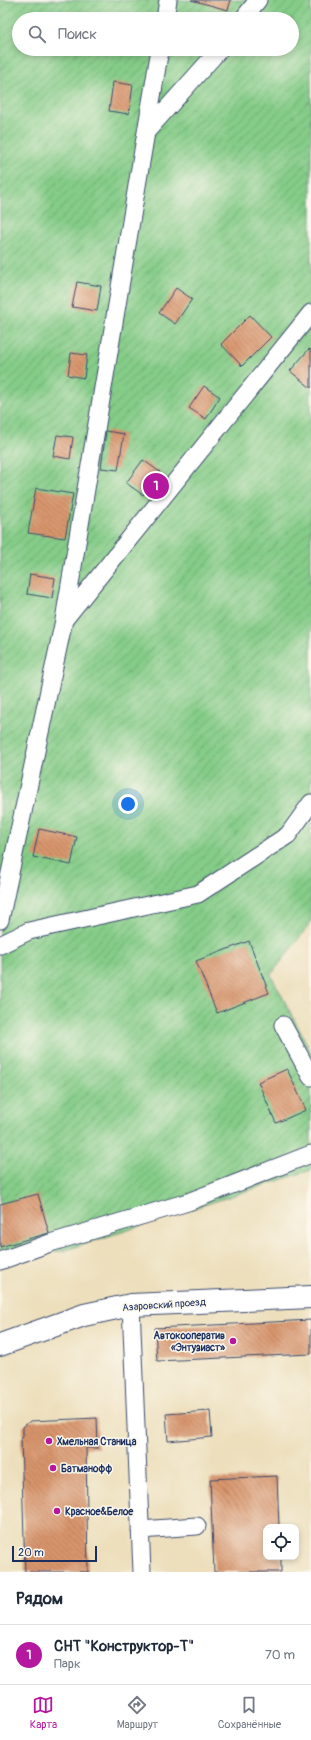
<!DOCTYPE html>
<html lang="ru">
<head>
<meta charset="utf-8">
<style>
  :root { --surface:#fff; --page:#f6f6f7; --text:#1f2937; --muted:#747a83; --line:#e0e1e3; --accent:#b5179e }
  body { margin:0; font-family:Pangolin,sans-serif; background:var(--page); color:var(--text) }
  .controls { position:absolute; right:12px; bottom:12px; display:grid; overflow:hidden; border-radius:8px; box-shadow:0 2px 6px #0003 }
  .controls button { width:36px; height:36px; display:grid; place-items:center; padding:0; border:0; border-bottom:1px solid var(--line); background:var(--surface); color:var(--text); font:20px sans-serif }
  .scale { position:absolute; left:12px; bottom:10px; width:85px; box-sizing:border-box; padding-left:4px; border:2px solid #1b2f5e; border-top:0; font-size:11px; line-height:14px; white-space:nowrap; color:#1b2f5e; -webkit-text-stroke:3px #fbf7ec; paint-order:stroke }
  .you { position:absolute; left:128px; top:804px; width:14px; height:14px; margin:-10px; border:3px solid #fff; border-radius:50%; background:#1a73e8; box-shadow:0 0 0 6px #1a73e833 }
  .badge { display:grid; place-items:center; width:26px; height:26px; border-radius:50%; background:var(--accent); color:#fff; font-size:13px; font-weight:700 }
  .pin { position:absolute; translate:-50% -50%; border:2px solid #fff; box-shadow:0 1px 4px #0006 }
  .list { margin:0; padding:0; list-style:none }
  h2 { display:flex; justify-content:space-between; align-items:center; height:52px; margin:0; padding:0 16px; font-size:17px }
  h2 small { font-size:13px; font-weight:400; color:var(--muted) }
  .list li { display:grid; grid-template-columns:26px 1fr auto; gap:12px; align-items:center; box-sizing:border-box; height:60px; padding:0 16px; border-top:1px solid var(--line) }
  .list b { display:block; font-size:15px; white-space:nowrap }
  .list p { margin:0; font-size:13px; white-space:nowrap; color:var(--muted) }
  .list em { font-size:13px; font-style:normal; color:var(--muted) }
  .icon { flex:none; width:22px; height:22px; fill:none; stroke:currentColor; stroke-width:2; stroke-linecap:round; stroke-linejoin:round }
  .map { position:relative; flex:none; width:311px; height:1572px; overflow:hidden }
  .search { position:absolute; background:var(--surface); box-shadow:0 2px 6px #0003; left:12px; right:12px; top:12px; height:44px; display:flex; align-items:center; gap:10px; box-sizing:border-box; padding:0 14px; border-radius:22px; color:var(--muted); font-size:15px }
  .sheet { height:112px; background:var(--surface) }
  nav { display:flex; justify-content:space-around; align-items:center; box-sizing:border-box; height:56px; border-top:1px solid var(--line); background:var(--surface); font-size:11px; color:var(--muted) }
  nav a { display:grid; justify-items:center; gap:2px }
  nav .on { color:var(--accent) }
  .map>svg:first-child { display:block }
  .garden { fill:url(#garden-furrows); stroke:#507e73; fill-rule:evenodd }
  .building { fill:url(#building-back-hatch) }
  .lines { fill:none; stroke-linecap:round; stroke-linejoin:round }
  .lane-casing { stroke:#3a496c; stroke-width:19 }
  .street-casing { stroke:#3a496c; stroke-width:24 }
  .lane { stroke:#fff; stroke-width:17 }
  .street { stroke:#fff; stroke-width:22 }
  .poi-dot { fill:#b5179e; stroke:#fbf7ec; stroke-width:1.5 }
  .labels { text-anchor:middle; stroke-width:3; stroke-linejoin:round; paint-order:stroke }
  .street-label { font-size:10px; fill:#1b2f5e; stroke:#fbf7ec }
  .poi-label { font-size:10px; font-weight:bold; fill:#1b2f5e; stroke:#fbf7ec; text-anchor:start }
</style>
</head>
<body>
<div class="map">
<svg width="311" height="1572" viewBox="0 0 311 1572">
  <defs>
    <pattern id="garden-furrows" width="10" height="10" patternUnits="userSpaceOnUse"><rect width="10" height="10" fill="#85cc88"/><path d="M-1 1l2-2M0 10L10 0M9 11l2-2" fill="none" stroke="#6ca672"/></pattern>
    <pattern id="building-back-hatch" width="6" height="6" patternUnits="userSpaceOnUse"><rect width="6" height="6" fill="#d8946c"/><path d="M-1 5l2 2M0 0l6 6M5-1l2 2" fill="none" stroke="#ae795c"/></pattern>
  </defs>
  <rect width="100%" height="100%" fill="#fbf7ec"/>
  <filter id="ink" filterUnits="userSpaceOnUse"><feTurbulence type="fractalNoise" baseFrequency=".025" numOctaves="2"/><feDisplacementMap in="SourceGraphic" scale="8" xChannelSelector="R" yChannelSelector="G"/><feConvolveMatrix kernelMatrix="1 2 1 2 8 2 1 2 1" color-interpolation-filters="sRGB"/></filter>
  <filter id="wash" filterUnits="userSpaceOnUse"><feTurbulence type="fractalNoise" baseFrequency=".012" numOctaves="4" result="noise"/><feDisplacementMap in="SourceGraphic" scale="16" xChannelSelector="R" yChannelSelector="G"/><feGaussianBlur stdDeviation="0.9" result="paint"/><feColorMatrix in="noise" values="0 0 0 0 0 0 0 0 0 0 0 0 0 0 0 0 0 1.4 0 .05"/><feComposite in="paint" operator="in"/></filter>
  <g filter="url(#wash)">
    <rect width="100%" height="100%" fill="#eddfbc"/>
    <path class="garden" d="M0 0H311V922L271 975 311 1052V1170L63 1251 0 1255ZM19 19H292V49H19Z"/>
    <g id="blocks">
      <path class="building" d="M191 0H231L228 10Z
        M113 82 133 85 129 114 109 111Z
        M77 282 101 286 97 311 72 307Z
        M176 288 192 299 175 324 159 313Z
        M250 315 271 337 242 366 221 344Z
        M309 349 311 350V388L290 371Z
        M71 353 87 355 84 378 68 375Z
        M204 386 220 397 206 419 189 408Z
        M106 431 124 434 118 470 101 468Z
        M57 435 73 437 70 459 53 456Z
        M143 460 160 472 143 495 126 483Z
        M36 488 73 494 65 538 28 533Z
        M30 574 55 578 52 598 27 594Z
        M39 829 77 837 71 865 33 857Z
        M249 941 269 993 217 1013 196 961Z
        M287 1069 306 1110 276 1123 258 1082Z
        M38 1194 49 1233 0 1247V1204Z
        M311 1320V1354L157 1361 155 1328Z
        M210 1411 212 1437 168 1441 166 1414Z
        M97 1418 98 1448H86L88 1572H25L21 1438 23 1437V1427L30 1421Z
        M277 1476 279 1527H266V1557H281V1572H214L210 1479Z"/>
    </g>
  </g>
  <g filter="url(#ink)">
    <use href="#blocks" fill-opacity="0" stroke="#3a496c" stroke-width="1"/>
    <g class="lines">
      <defs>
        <path id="lane" d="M165 19 168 0
          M243 19 258 0
          M160 49 64 620 311 313
          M146 132 220 49
          M0 920 64 620
          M0 945 29 931 198 894 288 835 311 803
          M283 1025 311 1077
          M0 1261 50 1243 188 1202 311 1154
          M131 1305 142 1572
          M140 1530 197 1526"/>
        <path id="street" d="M0 1345 84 1315 131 1305 311 1297"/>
      </defs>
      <use href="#lane" class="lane-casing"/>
      <use href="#street" class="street-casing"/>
      <use href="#lane" class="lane"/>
      <use href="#street" class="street"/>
    </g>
  </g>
  <g class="poi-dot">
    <circle cx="233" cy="1341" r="4"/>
    <circle cx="49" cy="1441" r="4"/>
    <circle cx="53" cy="1468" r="4"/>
    <circle cx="57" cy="1511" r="4"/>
  </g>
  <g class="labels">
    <g class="street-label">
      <text transform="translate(164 1304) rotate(-4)" y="4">Азаровский проезд</text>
    </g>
    <g class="poi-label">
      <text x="225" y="1339" text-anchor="end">Автокооператив<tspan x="225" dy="12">«Энтузиаст»</tspan></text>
      <text x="57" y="1445">Хмельная Станица</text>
      <text x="61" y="1472">Батманофф</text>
      <text x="65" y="1515">Красное&amp;Белое</text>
    </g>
  </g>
</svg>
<div class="controls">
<button><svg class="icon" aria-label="locate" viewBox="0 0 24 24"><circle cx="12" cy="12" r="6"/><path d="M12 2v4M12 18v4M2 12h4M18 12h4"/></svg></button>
</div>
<div class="scale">20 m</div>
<div class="you"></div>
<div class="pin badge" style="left:156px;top:486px">1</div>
<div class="search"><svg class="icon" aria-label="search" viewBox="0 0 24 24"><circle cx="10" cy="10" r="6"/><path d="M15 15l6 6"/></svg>Поиск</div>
</div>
<section class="sheet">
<h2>Рядом<small></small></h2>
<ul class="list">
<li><span class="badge">1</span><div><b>СНТ &quot;Конструктор-Т&quot;</b><p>Парк</p></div><em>70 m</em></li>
</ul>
</section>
<nav>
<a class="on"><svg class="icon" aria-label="map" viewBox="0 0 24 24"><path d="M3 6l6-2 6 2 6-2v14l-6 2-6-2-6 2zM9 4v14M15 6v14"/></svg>Карта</a>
<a><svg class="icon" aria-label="directions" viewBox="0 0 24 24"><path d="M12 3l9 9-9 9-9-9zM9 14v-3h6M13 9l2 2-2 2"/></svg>Маршрут</a>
<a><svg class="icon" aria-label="saved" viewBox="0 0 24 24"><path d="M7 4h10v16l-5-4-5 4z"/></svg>Сохранённые</a>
</nav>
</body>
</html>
